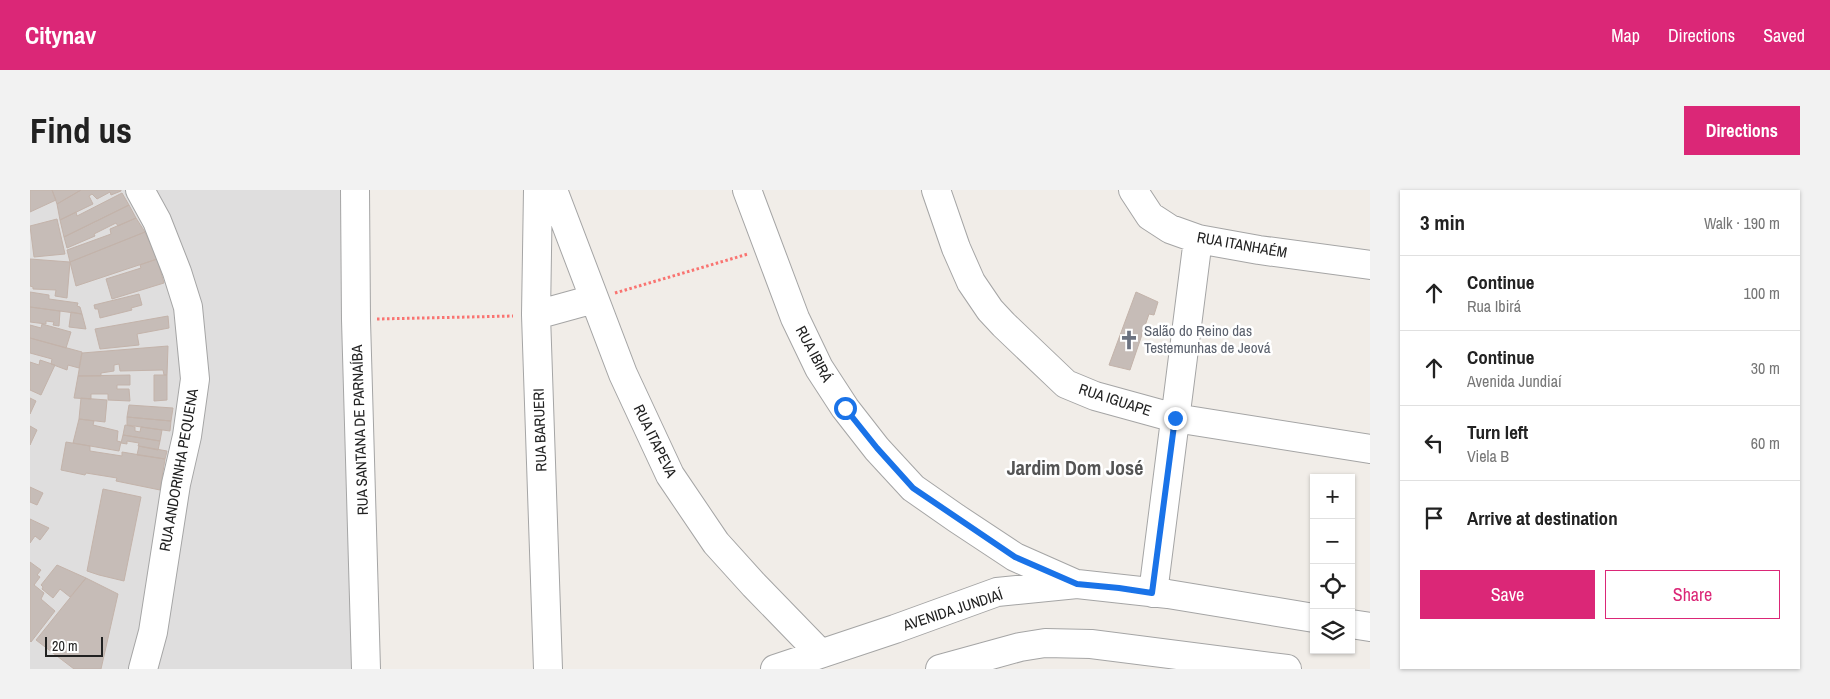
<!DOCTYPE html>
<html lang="en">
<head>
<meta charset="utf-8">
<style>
  :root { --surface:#fff; --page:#f2f2f2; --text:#222; --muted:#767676; --line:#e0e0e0; --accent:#db2777 }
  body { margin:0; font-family:"Archivo Narrow",sans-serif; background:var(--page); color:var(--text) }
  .controls { position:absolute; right:15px; bottom:15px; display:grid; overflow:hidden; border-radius:0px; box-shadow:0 1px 4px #0004 }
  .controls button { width:45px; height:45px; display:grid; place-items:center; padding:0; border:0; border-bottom:1px solid var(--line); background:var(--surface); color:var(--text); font:25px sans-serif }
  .scale { position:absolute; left:15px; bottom:12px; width:58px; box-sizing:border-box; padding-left:5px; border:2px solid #212121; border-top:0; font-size:14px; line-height:18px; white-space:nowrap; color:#212121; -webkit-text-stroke:4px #fff; paint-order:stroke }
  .stop { position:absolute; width:15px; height:15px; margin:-11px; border:4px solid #1a73e8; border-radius:50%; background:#fff }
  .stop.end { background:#1a73e8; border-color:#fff; box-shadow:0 1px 5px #0008 }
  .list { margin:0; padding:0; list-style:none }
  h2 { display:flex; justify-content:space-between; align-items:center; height:65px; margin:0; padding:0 20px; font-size:21px }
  h2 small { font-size:16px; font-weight:400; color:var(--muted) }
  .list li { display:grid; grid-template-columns:32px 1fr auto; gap:15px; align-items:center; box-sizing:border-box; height:75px; padding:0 20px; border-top:1px solid var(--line) }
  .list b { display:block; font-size:19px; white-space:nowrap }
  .list p { margin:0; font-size:16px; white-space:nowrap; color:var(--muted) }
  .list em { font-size:16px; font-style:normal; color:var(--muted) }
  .actions { display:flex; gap:10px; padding:15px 20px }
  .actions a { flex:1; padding:11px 0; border:1px solid var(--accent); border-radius:0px; text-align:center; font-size:18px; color:var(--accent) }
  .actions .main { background:var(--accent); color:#fff }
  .icon { flex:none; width:28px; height:28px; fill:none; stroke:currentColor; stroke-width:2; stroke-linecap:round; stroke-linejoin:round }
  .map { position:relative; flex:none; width:1340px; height:479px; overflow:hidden; border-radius:0px }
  header { display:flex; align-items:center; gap:30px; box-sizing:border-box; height:70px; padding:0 25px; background:var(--accent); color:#fff }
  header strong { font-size:24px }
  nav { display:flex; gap:28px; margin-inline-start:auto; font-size:18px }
  .intro { display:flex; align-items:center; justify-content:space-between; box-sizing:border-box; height:120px; padding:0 30px }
  h1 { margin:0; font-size:35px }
  .button { padding:12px 22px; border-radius:0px; background:var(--accent); color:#fff; font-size:18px; font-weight:700 }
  main { display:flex; gap:30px; padding:0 30px }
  aside { flex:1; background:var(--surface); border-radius:0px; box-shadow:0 1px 4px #0004 }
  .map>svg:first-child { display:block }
  .residential { fill:#dfdede }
  .building { fill:#c6bcb7; stroke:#c3b3aa }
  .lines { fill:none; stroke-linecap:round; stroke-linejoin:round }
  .minor-casing { stroke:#a5a5a5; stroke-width:30 }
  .path { stroke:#f97471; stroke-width:3; stroke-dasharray:2.5 2.5; stroke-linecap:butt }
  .minor { stroke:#fff; stroke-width:28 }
  .route { stroke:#1a73e8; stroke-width:6 }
  .labels { text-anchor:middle; stroke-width:5; stroke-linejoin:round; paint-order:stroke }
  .street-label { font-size:15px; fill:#212121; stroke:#fff }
  .worship-label { font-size:15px; fill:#5b616d; stroke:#fff; text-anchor:start }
  .district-label { font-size:20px; font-weight:bold; fill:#545454; stroke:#fff }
</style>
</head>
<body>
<header>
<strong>Citynav</strong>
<nav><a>Map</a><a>Directions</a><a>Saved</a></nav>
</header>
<div class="intro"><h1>Find us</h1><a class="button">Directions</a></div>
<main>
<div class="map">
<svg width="1340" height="479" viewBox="0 0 1340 479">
  <rect width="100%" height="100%" fill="#f1ede8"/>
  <path class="residential" d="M0 0H316L337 479H0Z"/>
  <path class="building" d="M0 0H22L26 10 0 22Z
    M22 0H51L27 14Z
    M51 0H91V1L81 5 80 2 67 9 62 4 59 6 63 14 30 30 27 14Z
    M92 3 99 15 34 47 30 30 46 22 47 26Z
    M99 15 106 28 88 36 86 33 64 44 65 46 37 58 34 47Z
    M106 28 115 42 40 72 37 60 81 44 80 39Z
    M27 29 35 64 4 67 0 36Z
    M115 42 127 69 46 96 40 72Z
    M0 69 40 72 37 108 25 106 26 100 3 99V97L0 96Z
    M127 69 134 93 82 109 76 89 111 78 110 75Z
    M0 102 19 105V109L48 113 47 116 50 117 52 124 0 117Z
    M1106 102 1128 112 1124 125 1119 124 1100 180 1079 175Z
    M109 104 112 115 101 118 102 120 70 128 68 119H65L64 115Z
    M0 117 30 121 29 136 23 135 24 132 16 131V134L0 132Z
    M41 122 52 124 56 139 39 137Z
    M138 126 139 138 107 144 109 155 70 159 65 139Z
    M12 134 41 142 36 158 0 148V135L11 138Z
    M0 148 52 162 49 178 38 175 37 180 21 174 22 169 0 163Z
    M138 156 137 185H134L133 180 90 181 89 174 84 175V181L71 183V186H48L52 163Z
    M10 170 25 175 11 205 0 200V172L9 175Z
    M100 185V195H87V199H99L100 211 78 210V204H61V209L44 208 48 186Z
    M124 185H137V210L124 211Z
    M0 208 6 211 0 224Z
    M51 208 77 210 75 232 49 229Z
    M99 215 143 218 141 231 97 227Z
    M97 227 141 231 140 241 97 235Z
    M49 229 64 231 63 235 88 241 87 251 91 252 89 261 43 253Z
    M95 235 105 237V241L110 242 111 237 132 240 130 251 93 245Z
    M0 236 7 240 0 255Z
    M93 245 130 251 128 260 108 256 109 253 97 251V254L91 253Z
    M36 252 60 256V261L92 266V262L135 269 130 300 86 291 87 288 56 283 55 285 31 280Z
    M109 256 137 261 135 269 107 265Z
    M0 297 13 303 7 315 0 312Z
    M73 299 111 307 94 391 69 385 57 381Z
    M0 329 19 338 10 350 5 346 0 353Z
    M0 372 11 380 7 385 10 387 4 395 14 403 11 409 25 421 1 452 0 451Z
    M27 375 56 388 40 407 30 399 23 408 12 399 13 397 11 395Z
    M56 388 88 404 71 479H44L6 450Z"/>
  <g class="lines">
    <defs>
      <path id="minor" d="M110 0 127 31 147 82 158 117 165 189 157 246 146 294 123 442 113 479
        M325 0 326 130 336 479
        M508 0 506 125 518 479
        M523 0 593 184 640 285 686 353 724 395 790 463
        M717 0 765 128 789 178 815 218 847 259 883 298 926 328 985 367 1046 394
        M906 0 926 58 941 92 960 120 974 135 1036 194 1065 206 1145 228 1340 259
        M1103 0 1120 26 1140 39 1168 49 1229 60 1340 75
        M506 125 564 109
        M1123 403 1168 49
        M1321 434 1340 437
        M745 479 865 439 967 402 1047 394 1138 404 1284 428
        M910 479 990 457 1015 453 1061 454 1257 479"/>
    </defs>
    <use href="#minor" class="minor-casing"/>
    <path class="path" d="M585 103 718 64
      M347 129 483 126"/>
    <use href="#minor" class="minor"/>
  </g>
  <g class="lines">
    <path class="route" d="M815 218 847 258 883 298 985 367 1047 394 1089 398 1122 403 1145 228"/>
  </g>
  <defs>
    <symbol id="church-bare" viewBox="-9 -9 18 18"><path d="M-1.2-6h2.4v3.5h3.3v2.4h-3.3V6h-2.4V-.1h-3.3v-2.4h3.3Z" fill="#6b7280" stroke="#fff" stroke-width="2.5" paint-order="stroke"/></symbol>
  </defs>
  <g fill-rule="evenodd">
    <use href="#church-bare" x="1085" y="136" width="28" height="28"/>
  </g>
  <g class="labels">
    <g class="street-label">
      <text transform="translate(1212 55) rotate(10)" y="5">RUA ITANHAÉM</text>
      <text transform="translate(784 164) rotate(62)" y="5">RUA IBIRÁ</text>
      <text transform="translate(1085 210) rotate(18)" y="5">RUA IGUAPE</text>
      <text transform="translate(330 240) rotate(-92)" y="5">RUA SANTANA DE PARNAÍBA</text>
      <text transform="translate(510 240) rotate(-92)" y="5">RUA BARUERI</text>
      <text transform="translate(625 251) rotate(64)" y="5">RUA ITAPEVA</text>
      <text transform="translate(149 280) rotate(-80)" y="5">RUA ANDORINHA PEQUENA</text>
      <text transform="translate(923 420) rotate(-18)" y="5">AVENIDA JUNDIAÍ</text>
    </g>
    <g class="worship-label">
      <text x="1114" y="146">Salão do Reino das<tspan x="1114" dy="17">Testemunhas de Jeová</tspan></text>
    </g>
    <g class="district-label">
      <text x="1045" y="285">Jardim Dom José</text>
    </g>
  </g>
</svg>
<div class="controls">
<button>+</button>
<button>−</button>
<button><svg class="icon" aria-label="locate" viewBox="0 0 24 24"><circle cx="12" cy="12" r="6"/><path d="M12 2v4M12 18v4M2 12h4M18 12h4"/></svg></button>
<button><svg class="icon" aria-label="layers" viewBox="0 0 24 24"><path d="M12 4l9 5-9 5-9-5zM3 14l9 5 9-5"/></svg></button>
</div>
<div class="scale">20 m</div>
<div class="stop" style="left:815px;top:218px"></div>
<div class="stop end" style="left:1145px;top:228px"></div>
</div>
<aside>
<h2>3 min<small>Walk · 190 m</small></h2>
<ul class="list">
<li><svg class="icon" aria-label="ahead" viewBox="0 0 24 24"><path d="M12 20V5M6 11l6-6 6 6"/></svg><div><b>Continue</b><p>Rua Ibirá</p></div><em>100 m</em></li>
<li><svg class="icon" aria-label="ahead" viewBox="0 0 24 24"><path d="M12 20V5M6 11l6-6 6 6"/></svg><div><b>Continue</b><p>Avenida Jundiaí</p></div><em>30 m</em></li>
<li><svg class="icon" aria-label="left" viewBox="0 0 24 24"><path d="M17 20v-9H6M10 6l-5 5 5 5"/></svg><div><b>Turn left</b><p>Viela B</p></div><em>60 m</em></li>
<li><svg class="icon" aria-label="arrive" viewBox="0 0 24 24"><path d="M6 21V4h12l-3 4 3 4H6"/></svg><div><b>Arrive at destination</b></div></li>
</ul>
<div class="actions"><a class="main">Save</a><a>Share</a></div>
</aside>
</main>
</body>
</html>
